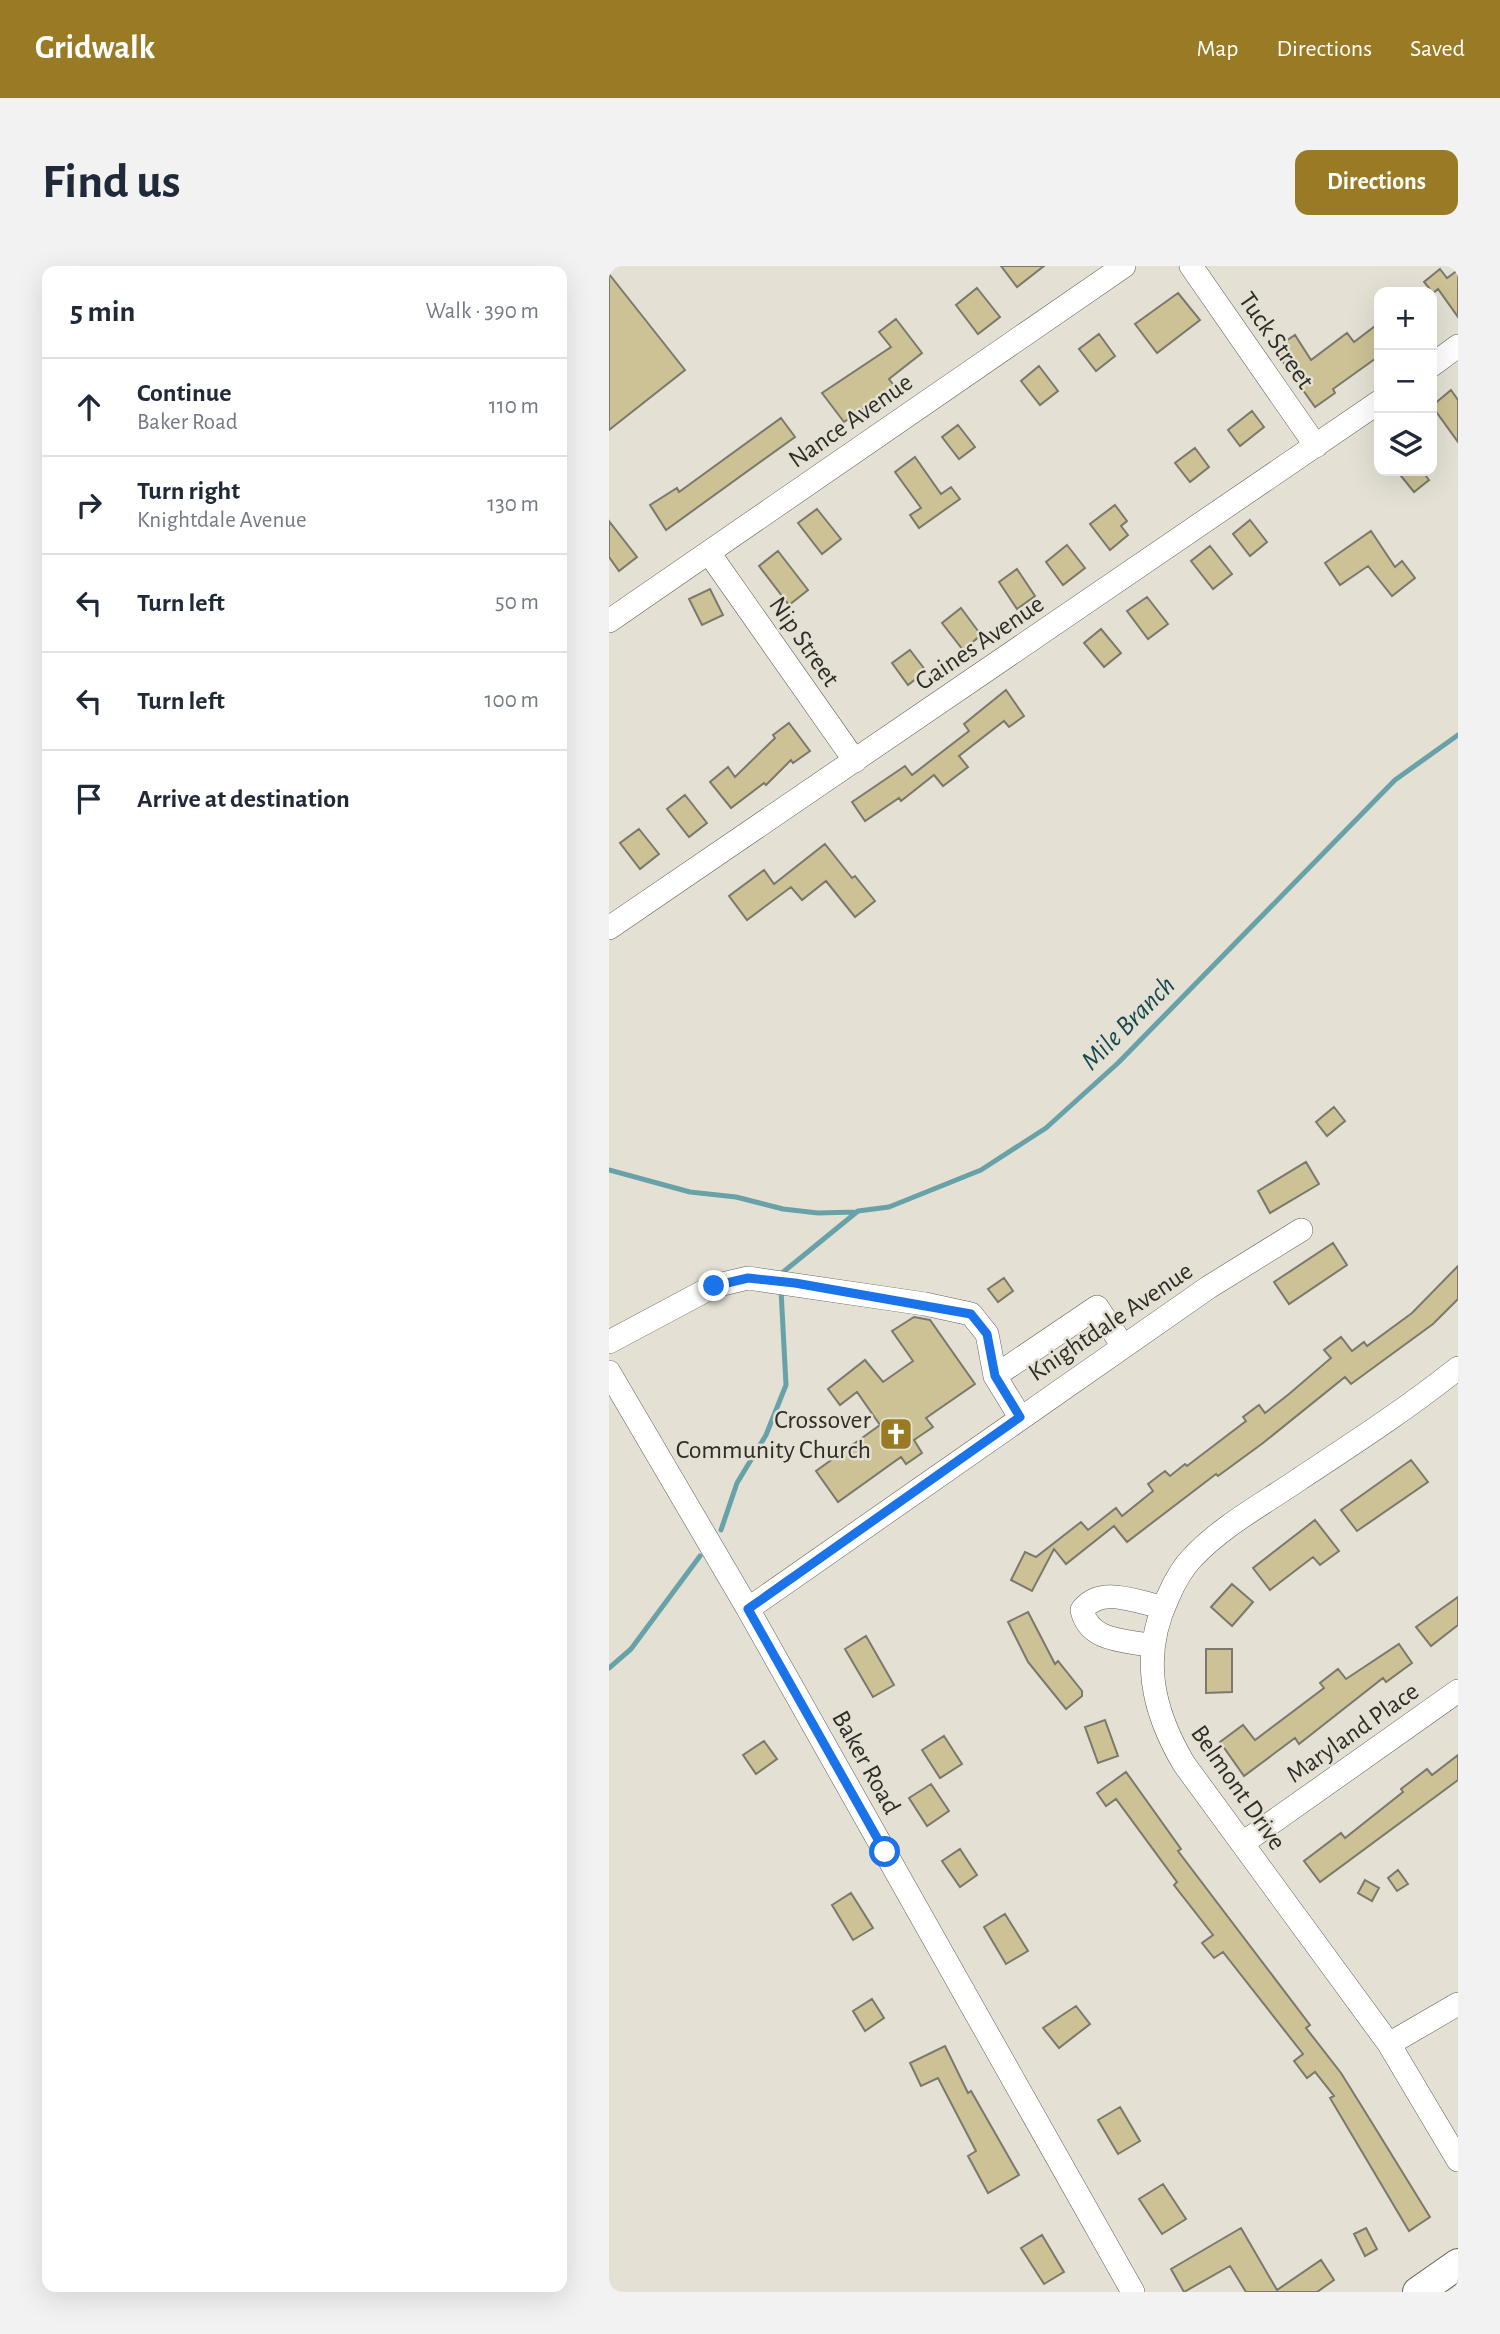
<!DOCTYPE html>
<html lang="en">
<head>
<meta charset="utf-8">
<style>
  :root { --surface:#fff; --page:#f2f2f3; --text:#1f2937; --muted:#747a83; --line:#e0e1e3; --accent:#9a7b25 }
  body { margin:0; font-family:"Alegreya Sans",sans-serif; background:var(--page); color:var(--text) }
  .controls { position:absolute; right:21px; top:21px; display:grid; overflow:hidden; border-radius:14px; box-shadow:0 7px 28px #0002 }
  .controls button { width:63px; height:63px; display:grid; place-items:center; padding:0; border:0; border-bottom:2px solid var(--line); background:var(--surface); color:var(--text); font:35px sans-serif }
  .stop { position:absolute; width:21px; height:21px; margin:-16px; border:5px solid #1a73e8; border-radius:50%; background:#fff }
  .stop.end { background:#1a73e8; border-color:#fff; box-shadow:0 2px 7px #0008 }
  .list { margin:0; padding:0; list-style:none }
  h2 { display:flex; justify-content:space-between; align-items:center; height:91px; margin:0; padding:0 28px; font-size:30px }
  h2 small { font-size:23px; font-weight:400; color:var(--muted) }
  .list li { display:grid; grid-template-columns:46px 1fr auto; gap:21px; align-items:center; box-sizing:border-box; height:98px; padding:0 28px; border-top:2px solid var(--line) }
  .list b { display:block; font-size:26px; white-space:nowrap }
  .list p { margin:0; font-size:23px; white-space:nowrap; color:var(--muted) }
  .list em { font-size:23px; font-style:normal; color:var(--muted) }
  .icon { flex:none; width:38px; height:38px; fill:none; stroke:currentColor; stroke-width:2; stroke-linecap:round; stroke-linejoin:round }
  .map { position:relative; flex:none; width:849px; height:2026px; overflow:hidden; border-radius:14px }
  header { display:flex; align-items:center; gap:42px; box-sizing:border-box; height:98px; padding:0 35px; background:var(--accent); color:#fff }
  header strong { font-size:33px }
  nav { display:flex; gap:38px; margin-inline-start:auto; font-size:24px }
  .intro { display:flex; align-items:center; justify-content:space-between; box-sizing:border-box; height:168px; padding:0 42px }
  h1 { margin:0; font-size:49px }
  .button { padding:18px 32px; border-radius:14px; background:var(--accent); color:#fff; font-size:24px; font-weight:700 }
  main { display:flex; gap:42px; padding:0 42px }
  aside { flex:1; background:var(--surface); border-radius:14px; box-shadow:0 7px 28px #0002 }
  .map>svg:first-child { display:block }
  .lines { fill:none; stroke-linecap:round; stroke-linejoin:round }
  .stream { stroke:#68a2a8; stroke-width:5 }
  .building { fill:#ccc295; stroke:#7b786d; stroke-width:2 }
  .minor-casing { stroke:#636055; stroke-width:24 }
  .major-casing { stroke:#636055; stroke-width:32 }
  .minor { stroke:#fff; stroke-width:23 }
  .major { stroke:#fff; stroke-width:30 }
  .route { stroke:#1a73e8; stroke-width:9 }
  .labels { text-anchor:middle; stroke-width:5; stroke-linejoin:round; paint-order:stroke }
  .street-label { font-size:26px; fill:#2e2d28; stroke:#e4e1d4 }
  .poi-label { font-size:26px; fill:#2e2d28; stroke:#e4e1d4; text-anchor:end }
  .water-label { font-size:28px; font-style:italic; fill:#14494e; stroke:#e4e1d4 }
</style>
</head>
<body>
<header>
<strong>Gridwalk</strong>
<nav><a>Map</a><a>Directions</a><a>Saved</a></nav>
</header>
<div class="intro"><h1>Find us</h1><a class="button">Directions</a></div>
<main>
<aside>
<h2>5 min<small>Walk · 390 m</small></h2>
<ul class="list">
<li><svg class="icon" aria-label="ahead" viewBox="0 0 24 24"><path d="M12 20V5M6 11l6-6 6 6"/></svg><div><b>Continue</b><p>Baker Road</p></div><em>110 m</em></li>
<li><svg class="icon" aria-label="right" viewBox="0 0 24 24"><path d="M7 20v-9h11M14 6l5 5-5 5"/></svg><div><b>Turn right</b><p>Knightdale Avenue</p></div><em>130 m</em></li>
<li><svg class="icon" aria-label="left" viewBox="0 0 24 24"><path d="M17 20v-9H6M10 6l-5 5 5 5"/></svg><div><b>Turn left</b></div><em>50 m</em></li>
<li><svg class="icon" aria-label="left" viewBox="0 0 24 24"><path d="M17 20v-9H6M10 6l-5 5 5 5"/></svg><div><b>Turn left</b></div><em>100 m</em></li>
<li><svg class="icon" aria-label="arrive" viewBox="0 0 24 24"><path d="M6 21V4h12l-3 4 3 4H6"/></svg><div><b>Arrive at destination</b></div></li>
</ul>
</aside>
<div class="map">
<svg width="849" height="2026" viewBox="0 0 849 2026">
  <rect width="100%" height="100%" fill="#e4e1d4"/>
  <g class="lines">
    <path class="stream" d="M0 904 81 926 127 931 174 943 209 947 248 946
      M173 1007 249 945 280 941 372 904 437 862 509 797 786 514 849 469
      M112 1264 128 1217 157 1169 177 1119 172 1024
      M0 1402 22 1383 91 1290"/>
  </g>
  <path class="building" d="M392 0H435L408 21Z
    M831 3 838 12 849 4V51L829 23 824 27 815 16Z
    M0 8 76 104 0 164Z
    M368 22 391 51 369 68 347 39Z
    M569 27 591 54 548 87 526 58Z
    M287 53 313 87 280 113 286 121 235 156 213 127 282 81 270 66Z
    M770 57V90L724 123 726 127 706 141 665 83 686 69 702 94 738 67 745 76Z
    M490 68 506 90 487 105 470 83Z
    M430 100 449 125 431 139 412 115Z
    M842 124 849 134V176L823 140Z
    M643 145 655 161 631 180 619 164Z
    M172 152 186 171 57 264 41 239 68 222 70 226Z
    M349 159 366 181 350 193 333 171Z
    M586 182 600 201 581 216 566 197Z
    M306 191 332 228 342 221 351 233 310 262 301 249 312 242 286 206Z
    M788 205H813L820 214 805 226Z
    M506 239 518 255 512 260 519 269 501 284 481 258Z
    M208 243 232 273 213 288 189 257Z
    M641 254 658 276 641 290 624 268Z
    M0 255 28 291 10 305 0 291Z
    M762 265 786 301 793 295 806 312 783 330 759 300 731 319 716 297Z
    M458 279 476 302 454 319 437 296Z
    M601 280 623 308 604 323 582 295Z
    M169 285 199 324 180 339 150 300Z
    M408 303 426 330 408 343 390 316Z
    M101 323 114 349 93 359 80 333Z
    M538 331 559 358 539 373 518 345Z
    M352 342 372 369 354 384 333 357Z
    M492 363 512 387 495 401 475 377Z
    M301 384 317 405 299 419 283 397Z
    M397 424 415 450 400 461 395 455 350 490 359 501 334 520 325 509 292 535 290 532 256 555 243 536 296 500 303 509 360 465 355 458Z
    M180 457 201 485 184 497 182 494 157 519 155 517 122 542 101 516 119 501 126 511 166 472 164 469Z
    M76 529 98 557 80 571 58 543Z
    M30 563 50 588 31 603 11 577Z
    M216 578 243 612 246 610 266 635 246 651 217 615 193 634 182 621 138 654 120 630 155 604 165 618Z
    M725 841 736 855 718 870 707 856Z
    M697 896 710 918 661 947 649 925Z
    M724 977 738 999 680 1038 665 1016Z
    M849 1000V1033L824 1058 742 1118 736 1111 654 1177 609 1210 607 1208 518 1276 505 1260 457 1298 445 1283 423 1325 402 1314 416 1286 427 1291 472 1256 479 1264 507 1242 513 1250 544 1225 539 1218 556 1205 561 1210 576 1198 578 1200 637 1155 634 1151 650 1139 656 1147 680 1128 722 1092 715 1084 732 1071 743 1085 755 1076 758 1080 803 1047Z
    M395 1012 404 1025 389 1036 379 1023Z
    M305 1051 321 1054 366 1118 317 1152 324 1161 305 1174 313 1187 297 1198 292 1191 229 1236 207 1205 271 1159 248 1126 231 1139 219 1123 256 1094 274 1116 304 1095 283 1065Z
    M802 1194 819 1216 748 1265 732 1244Z
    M706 1254 730 1285 711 1299 704 1291 661 1324 644 1302Z
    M623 1318 644 1336 623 1360 602 1341Z
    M849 1331V1359L822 1380 807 1361Z
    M419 1346 446 1398 449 1395 473 1425V1430L457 1443 419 1396 399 1356Z
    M257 1370 285 1419 264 1431 236 1383Z
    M790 1378 803 1397 777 1416 774 1412 690 1478 686 1472 635 1510 611 1476 634 1459 646 1474 715 1422 711 1417 729 1403 737 1413Z
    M597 1383H623V1426L597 1427Z
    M496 1454 509 1490 489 1497 476 1461Z
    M335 1470 353 1498 331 1512 313 1484Z
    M155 1475 168 1493 147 1508 134 1489Z
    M849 1489V1514L711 1616 695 1595 732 1567 736 1572 794 1526 792 1523 818 1503 823 1509Z
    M517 1506 572 1583 569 1585 701 1759 697 1762 732 1807 760 1852 821 1951 800 1965 721 1832 725 1830 706 1806 698 1812 685 1795 694 1788 614 1686 605 1692 593 1677 604 1669 565 1619 568 1616 507 1533 497 1540 488 1527Z
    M322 1518 340 1545 318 1560 300 1532Z
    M351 1583 368 1609 351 1621 333 1595Z
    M789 1604 799 1618 788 1625 779 1612Z
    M756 1614 770 1622 763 1635 749 1627Z
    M242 1627 264 1662 244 1674 223 1639Z
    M396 1648 419 1685 397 1698 375 1661Z
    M263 1733 275 1752 256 1765 244 1745Z
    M467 1740 481 1758 450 1782 434 1762Z
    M336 1780 359 1827 362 1825 410 1909 379 1927 359 1890 367 1885 329 1812 312 1820 301 1797Z
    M511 1841 531 1875 509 1888 489 1854Z
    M554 1918 577 1953 553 1968 530 1933Z
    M632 1962 668 2024 712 1994 725 2014 708 2026H637L621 2000 575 2026 562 2003Z
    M757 1962 768 1983 756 1990 745 1968Z
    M433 1969 455 2006 435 2018 412 1982Z"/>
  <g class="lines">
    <defs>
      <path id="minor" d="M582 0 707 180
        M823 99 849 80
        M100 287 246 495
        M0 355 515 0
        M0 662 770 136
        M0 1076 105 1020 139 1012 316 1038 362 1048 378 1068 386 1110 411 1151
        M849 1102C799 1142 745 1177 692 1212 656 1237 614 1259 584 1291 573 1302 565 1317 559 1331 531 1390 543 1444 575 1498L780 1778 849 1894
        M0 1106 139 1343 524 2026
        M386 1110 488 1041 514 1080
        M139 1343 600 1021 692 964
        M544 1380C516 1374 480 1376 473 1344 492 1319 527 1336 554 1341
        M634 1577 849 1425
        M780 1778 849 1738"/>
      <path id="major" d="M809 2026 849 1998"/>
    </defs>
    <use href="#minor" class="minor-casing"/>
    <use href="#major" class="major-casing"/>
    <use href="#minor" class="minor"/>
    <use href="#major" class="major"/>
  </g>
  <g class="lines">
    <path class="route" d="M105 1020 139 1012 186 1017 362 1048 378 1068 386 1110 411 1151 139 1343 276 1586"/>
  </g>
  <defs>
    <symbol id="church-square" viewBox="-11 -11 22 22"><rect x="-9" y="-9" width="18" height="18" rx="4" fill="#9a7b25" stroke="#e4e1d4"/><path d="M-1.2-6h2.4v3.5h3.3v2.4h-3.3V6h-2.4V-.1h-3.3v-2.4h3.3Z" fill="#fff"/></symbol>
  </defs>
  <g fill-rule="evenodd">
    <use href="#church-square" x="268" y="1149" width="38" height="38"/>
  </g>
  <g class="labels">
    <g class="street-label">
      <text transform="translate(668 74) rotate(55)" y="9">Tuck Street</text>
      <text transform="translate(241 154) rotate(-35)" y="9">Nance Avenue</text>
      <text transform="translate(196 375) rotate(55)" y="9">Nip Street</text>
      <text transform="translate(370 376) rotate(-34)" y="9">Gaines Avenue</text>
      <text transform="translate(501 1055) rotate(-34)" y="9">Knightdale Avenue</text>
      <text transform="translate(743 1466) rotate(-35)" y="9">Maryland Place</text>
      <text transform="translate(258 1496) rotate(61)" y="9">Baker Road</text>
      <text transform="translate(630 1521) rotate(55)" y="9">Belmont Drive</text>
    </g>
    <g class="poi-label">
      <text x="262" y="1162">Crossover<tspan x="262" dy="30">Community Church</tspan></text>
    </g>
    <g class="water-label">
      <text transform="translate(518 756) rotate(-45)" y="10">Mile Branch</text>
    </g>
  </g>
</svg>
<div class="controls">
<button>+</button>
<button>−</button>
<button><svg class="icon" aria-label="layers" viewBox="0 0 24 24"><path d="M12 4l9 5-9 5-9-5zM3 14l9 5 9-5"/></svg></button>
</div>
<div class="stop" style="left:276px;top:1586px"></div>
<div class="stop end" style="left:105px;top:1020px"></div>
</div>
</main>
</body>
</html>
